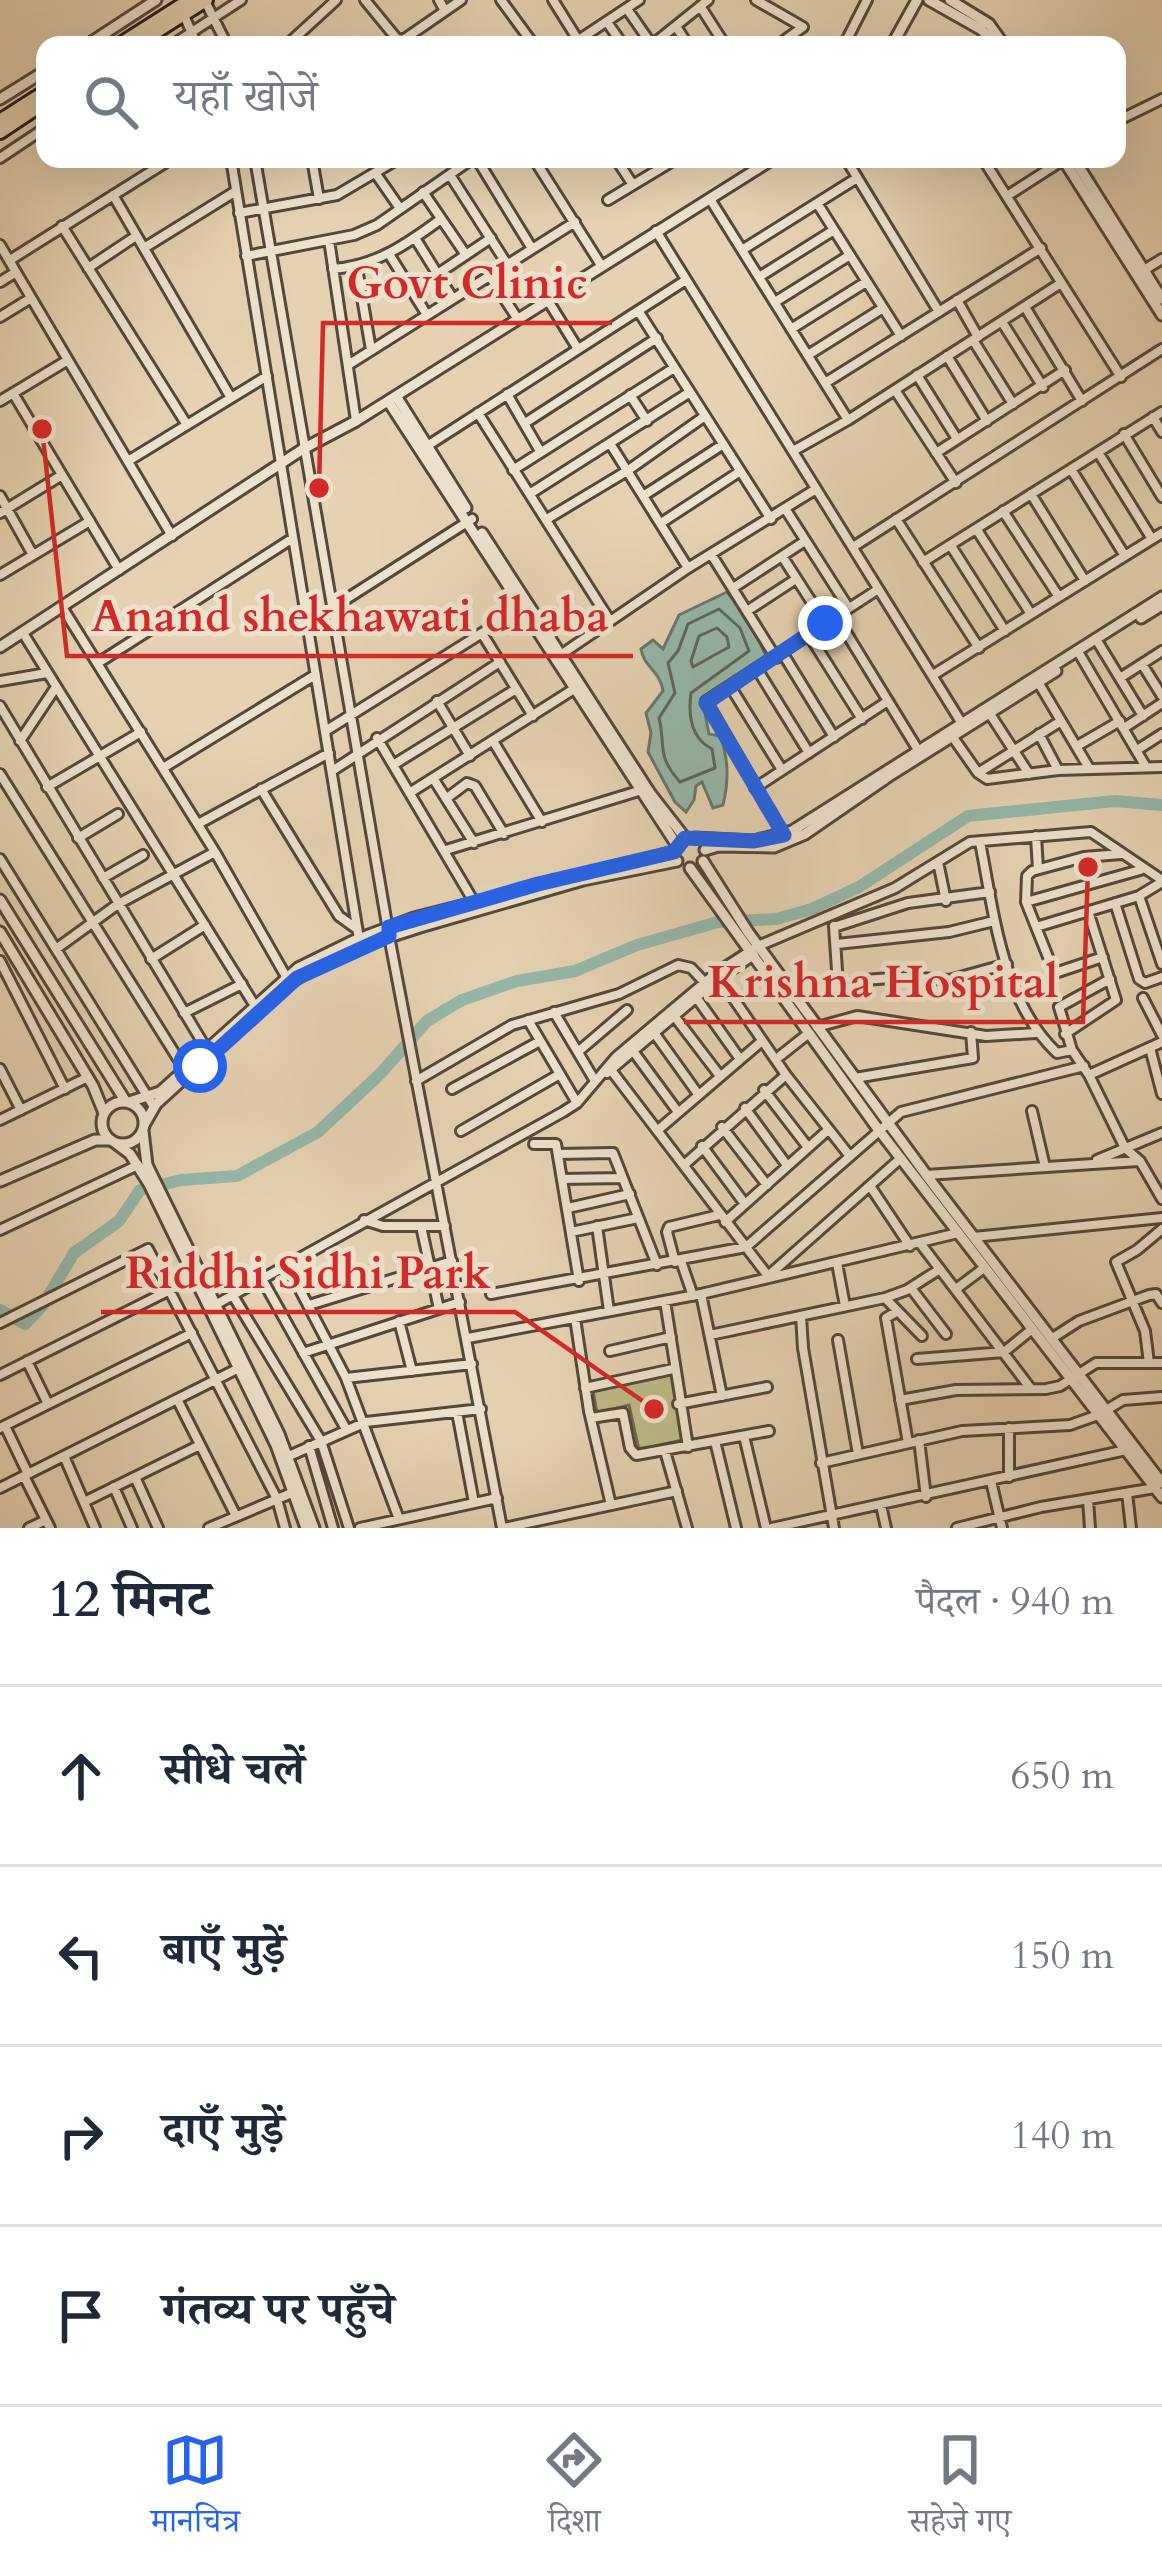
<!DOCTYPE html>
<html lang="hi">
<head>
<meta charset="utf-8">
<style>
  :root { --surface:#fff; --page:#f2f2f3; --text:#1f2937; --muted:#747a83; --line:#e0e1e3; --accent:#2563eb }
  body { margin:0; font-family:Cardo,"Noto Serif Devanagari",serif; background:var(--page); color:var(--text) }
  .stop { position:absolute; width:36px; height:36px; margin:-27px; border:9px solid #2563eb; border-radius:50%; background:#fff }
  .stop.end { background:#2563eb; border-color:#fff; box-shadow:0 3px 12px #0008 }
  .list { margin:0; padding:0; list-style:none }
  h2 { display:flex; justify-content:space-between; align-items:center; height:156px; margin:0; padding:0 48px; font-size:51px }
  h2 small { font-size:39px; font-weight:400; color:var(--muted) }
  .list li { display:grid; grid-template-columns:78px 1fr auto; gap:36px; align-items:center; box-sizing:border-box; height:180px; padding:0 48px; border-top:3px solid var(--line) }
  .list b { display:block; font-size:45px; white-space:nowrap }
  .list em { font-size:39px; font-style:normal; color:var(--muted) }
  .icon { flex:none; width:66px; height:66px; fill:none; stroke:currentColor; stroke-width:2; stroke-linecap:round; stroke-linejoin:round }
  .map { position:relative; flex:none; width:1162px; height:1528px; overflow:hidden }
  .search { position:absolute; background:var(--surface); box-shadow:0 12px 48px #0002; left:36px; right:36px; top:36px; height:132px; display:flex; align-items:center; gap:30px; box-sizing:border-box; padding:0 42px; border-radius:24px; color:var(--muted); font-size:45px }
  .sheet { height:876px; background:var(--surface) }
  nav { display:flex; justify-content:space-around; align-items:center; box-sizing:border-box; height:168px; border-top:3px solid var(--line); background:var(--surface); font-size:33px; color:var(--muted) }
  nav a { display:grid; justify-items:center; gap:6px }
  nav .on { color:var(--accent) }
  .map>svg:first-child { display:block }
  .green { fill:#bcba87; stroke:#706a4d; stroke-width:3 }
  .water { fill:#96b8aa; stroke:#68786e; stroke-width:3 }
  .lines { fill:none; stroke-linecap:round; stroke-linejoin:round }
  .shore { stroke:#5c685e; stroke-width:3 }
  .river { stroke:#96b8aa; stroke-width:12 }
  .minor-casing { stroke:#54473b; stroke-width:14 }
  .tertiary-casing { stroke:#54473b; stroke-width:15 }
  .primary-casing { stroke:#231913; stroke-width:18 }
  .minor { stroke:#efe2cd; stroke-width:8 }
  .tertiary { stroke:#efe2cd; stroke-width:9 }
  .primary { stroke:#e6d2b2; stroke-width:12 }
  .route { stroke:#2563eb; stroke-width:15 }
  .leader { fill:none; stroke:#d62828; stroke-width:4.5 }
  .callout-dot { fill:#d62828; stroke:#efe2cd; stroke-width:4.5 }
  .callout-label { font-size:45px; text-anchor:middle; font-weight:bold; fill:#d62828; stroke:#efe2cd; stroke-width:10; stroke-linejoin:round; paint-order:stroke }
</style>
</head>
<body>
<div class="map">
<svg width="1162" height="1528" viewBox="0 0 1162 1528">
  <rect width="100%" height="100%" fill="#e6d2b2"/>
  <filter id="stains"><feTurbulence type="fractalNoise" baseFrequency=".00167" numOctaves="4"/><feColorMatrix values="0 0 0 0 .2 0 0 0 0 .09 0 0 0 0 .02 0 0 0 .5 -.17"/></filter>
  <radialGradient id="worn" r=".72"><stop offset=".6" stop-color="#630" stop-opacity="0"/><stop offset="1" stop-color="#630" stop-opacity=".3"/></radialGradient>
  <path class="green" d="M674 1374 682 1440 639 1450 629 1405 597 1413 593 1391Z"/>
  <path class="water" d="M727 592 750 621 766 656 702 698 709 734 720 736C729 759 729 781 723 805L713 808 702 782 696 786 694 800 686 812 675 802 648 752 651 733 646 713 663 691C660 670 644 668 641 649L653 640 663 649 679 615Z"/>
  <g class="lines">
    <path class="shore" d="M719 609 740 628 749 651 691 693C688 715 691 738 712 749L715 768 680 782C656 755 666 747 659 718L675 693 668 663 678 651 688 624Z
      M717 628 727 637 729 647 693 667 691 661 699 636Z"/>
    <path class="river" d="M0 1310 25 1324 43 1305 74 1253 119 1221 140 1190 181 1180 237 1176 318 1132 380 1074 427 1021 462 1000 517 981 575 971 637 945 718 922 776 919 812 909 859 887 968 816 1115 801 1162 805"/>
    <defs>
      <path id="minor" d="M365 0 397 39 403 40 461 0
        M439 0 445 11
        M501 0 534 45
        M553 0 578 40
        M756 0 803 27 778 45
        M205 1 227 45
        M627 9 652 45
        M702 9 725 45
        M183 13 197 45
        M607 22 623 45
        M677 28 688 45
        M172 45 241 0
        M287 45 336 0
        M571 45 639 0
        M652 45 708 0
        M844 45 867 0
        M1117 121 1162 99
        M0 158 45 128
        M231 159 359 939
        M255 159 389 936 502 1528
        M312 159 319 199
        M477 159 531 247
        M534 159 601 265
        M616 159 633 185
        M651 159 658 169
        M846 159 939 312
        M983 159 1121 377
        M376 174 399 207
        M450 175 507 264
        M423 192 466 255
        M113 195 231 398
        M1007 196 1063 160
        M710 199 848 420
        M608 200 676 159
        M817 203 901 336
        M239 213 337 195 398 159
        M62 226 187 425
        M656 231 961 722
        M415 238 453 299
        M329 240 356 421
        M0 245 172 536
        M144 248 236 191
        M742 250 857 178
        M389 254 427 315
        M246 256 354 235 377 225 472 159
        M10 260 171 159
        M88 268 136 236
        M357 268 371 350
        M333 269C376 266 407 244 441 219
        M1144 270 1162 259
        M439 273 491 238
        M489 275 517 318
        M759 277 834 230
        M0 282 16 272
        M547 299 578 349
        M957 300 978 337
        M775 302 850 255
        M1025 307 1082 401
        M639 312 771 519
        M0 317 31 298
        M1002 322 1043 387
        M791 329 866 282
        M973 340 1013 404
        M808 355 883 308
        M947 356 987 421
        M348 365 575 222
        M917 375 957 439
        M825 383 1041 248
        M895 390 956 483
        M13 393 119 570
        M507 394 540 451
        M630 395 647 421
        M0 401 68 360
        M478 413 610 621
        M1153 417 1162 432
        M525 423 657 338
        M1124 434 1162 497
        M611 445 688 568
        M424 448 686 280
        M793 451 848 420 1061 283
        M1098 452 1152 539
        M936 453 1065 370
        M128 461 267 376
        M1071 469 1125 556
        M513 470 674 368
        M531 493 690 392
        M1031 494 1085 581
        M0 496 33 555
        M643 496 722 445
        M786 510 848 607
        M1003 511 1059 597
        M0 513 62 475
        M547 519 627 471 705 416
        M896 519 979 648
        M661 523 739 472
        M977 530 1031 614
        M951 546 1005 631
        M853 547 1162 349
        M711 554 776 658
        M782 556 825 623
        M923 562 1162 412
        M0 575 90 521
        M733 588 805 541
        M62 607 215 852 288 980
        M747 611 796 579
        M836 616 918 750
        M307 624 472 519
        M23 633 255 1006
        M483 635 533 716
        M809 635 862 719
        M1099 644 1143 716
        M783 654 834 737
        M1080 655 1146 767
        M556 658 688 568 816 489
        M98 663 293 538
        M1142 664 1162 696
        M757 669 809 753
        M933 675 1162 533
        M1120 678 1162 651
        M0 681 47 673
        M1038 682 1089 768
        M730 686 782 770
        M437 701 470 756
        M0 706 207 1050
        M990 714 1029 774
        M1124 728 1162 703
        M327 730 522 608
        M1039 734 1058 770
        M952 736 978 773 987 779 1058 770 1162 767
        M377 738 474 902
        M20 741 56 687
        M493 741 542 822
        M1077 746 1120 721
        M1137 750 1162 734
        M393 765 516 689
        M163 768 315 675
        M332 771 500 662
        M978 773 1061 721
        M0 774 185 1070
        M433 778 474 843
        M47 787 141 732
        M755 788 888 701
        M261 789 339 916 357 929
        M411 792 574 689
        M447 798 467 783 475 786 504 834
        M198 824 329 753
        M783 834 706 701 877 590
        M1036 836 1038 869
        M78 838 118 814
        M980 842C994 913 1002 1001 1057 1053L1072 1050
        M446 850 645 789
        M0 859 154 1107
        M938 862 946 901
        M103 878 143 855
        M1139 896 1162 964
        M1026 902 1140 870
        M1115 903 1139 979 1145 983 1162 977
        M834 926 838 985
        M834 927 908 903 990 892
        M1036 927 1139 896 1162 882
        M837 944 949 932 994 921
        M56 949 118 904 215 852
        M1103 957 1058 972 1052 967 1026 902 1027 876 1032 871 1084 857 1121 854
        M151 959 205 925
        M0 961 65 1089
        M716 973 786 1075 849 1155
        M1110 979 1059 1007 1072 1050 1089 1075 1125 1148 1140 1161 1162 1199
        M795 996 864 980 905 977 949 980 1007 964
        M696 997 740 1059
        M1143 998 1162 1035
        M554 1012 595 1081
        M184 1013 242 984
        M675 1017 720 1076
        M528 1020 577 1103
        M817 1027 857 1016 986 1036 1036 1033
        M655 1034 698 1094
        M1065 1034 1116 1000 1088 911
        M1150 1048 1162 1094
        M579 1051 627 1010
        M633 1051 678 1112
        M780 1056 809 1033 811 1035
        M0 1069 21 1110
        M611 1070 768 1276 901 1158
        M607 1073 719 978 754 955
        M1089 1075 1162 1042
        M855 1078 973 1058 971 1032
        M416 1081 512 1025 619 994 678 965 691 968 709 987
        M452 1089 540 1041
        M764 1090 807 1146
        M745 1108 786 1164
        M1032 1111 1045 1167
        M0 1120 88 1077
        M722 1127 767 1185
        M658 1130 762 1041
        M461 1131 560 1074
        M534 1144H556L579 1281
        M702 1146 745 1204
        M558 1154 613 1153 657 1265
        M1097 1160 1162 1133
        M684 1165 786 1075
        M926 1175 1139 1161
        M562 1179 622 1178
        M870 1186 910 1246
        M568 1208 630 1194
        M364 1220 383 1226H445
        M725 1222 828 1130
        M421 1226 439 1309
        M597 1226 609 1311
        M0 1230 138 1165
        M571 1232 638 1218
        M974 1237 1162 1218
        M920 1243 1031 1389
        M681 1261 693 1296
        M675 1262 667 1232 669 1227 719 1215
        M837 1263 845 1306
        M287 1265 346 1378 399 1519
        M262 1279 346 1429
        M911 1288 946 1334
        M956 1289 984 1268
        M232 1294 321 1441 349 1528
        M491 1294 746 1247 901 1112 1084 1066
        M701 1294 722 1396
        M885 1298 922 1336
        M665 1301 688 1447
        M215 1305 563 1112 577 1103 616 1057 716 973 758 946 895 888 970 842 1091 832 1162 880
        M309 1305 452 1261
        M896 1312 886 1318 908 1443
        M801 1316 803 1348 834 1528
        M575 1318 589 1411 611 1505
        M399 1321 412 1371
        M0 1323 148 1249 277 1499 285 1528
        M710 1335 885 1298 907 1290 940 1269
        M468 1338 701 1294 958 1233
        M1051 1339 1079 1321 1149 1295 1156 1294 1162 1303
        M838 1340 858 1454
        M610 1351 671 1337
        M303 1353 460 1302
        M917 1359 1004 1352 1031 1330
        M27 1361 48 1404
        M1149 1363 1145 1331 1116 1262 1137 1250 1162 1229
        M0 1375 194 1278
        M346 1378 472 1364
        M585 1388 673 1369
        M177 1399 236 1516
        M900 1400 956 1390 1046 1389 1060 1386 1096 1363H1162
        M678 1404 767 1387
        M457 1412 474 1503
        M591 1418 623 1413 630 1448 636 1455 769 1431
        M5 1426 28 1474
        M0 1428 192 1333
        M1009 1428V1477
        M744 1436 766 1528
        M919 1440 926 1497
        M715 1441 736 1528
        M309 1446 333 1528
        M665 1451 687 1528
        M64 1456 95 1528
        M289 1456 366 1422 481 1409
        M821 1463 962 1431 1070 1425 1098 1415 1123 1400 1162 1397
        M24 1476 50 1528
        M135 1477 158 1528
        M991 1481 1002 1528
        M114 1487 132 1528
        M0 1488 243 1366
        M1127 1493 1131 1528
        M1088 1500 1090 1528
        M84 1502 200 1445
        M881 1505 886 1528
        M29 1528 46 1520
        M209 1528 294 1492
        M360 1528 497 1498
        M504 1528 677 1491
        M772 1528 1126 1450
        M957 1528 1041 1507 1155 1488"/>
      <path id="tertiary" d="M929 0 982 30 994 45
        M950 0 989 24 1004 45
        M87 45 156 0
        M892 45 917 0
        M0 99 45 71
        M1063 159 1162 315
        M1074 159 1162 299
        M396 396 466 508
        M388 401 676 844
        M482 533 650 793 685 838
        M1141 618 1162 605
        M0 647 303 449 356 421 773 159
        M695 838 754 841 792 831 1162 597
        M705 850 718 846 774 847 805 834 889 776 1056 671
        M703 861 748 932 933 1184 1162 1483
        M690 868 878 1129 1162 1497
        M0 900 126 1102
        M0 932 93 1086 104 1113
        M102 1123a21 21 0 1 1 42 0a21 21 0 1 1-42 0Z
        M129 1102 160 1092 298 968 353 941 414 918 674 852
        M144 1125 156 1104 285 986 314 968 361 946 420 927 583 880 677 861
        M143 1131 147 1165 279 1434 314 1528
        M114 1142 130 1154 149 1184 276 1445 306 1528
        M0 1181 95 1140H111"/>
      <path id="primary" d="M119 45 190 0
        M135 45 206 0
        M0 121 45 92
        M0 132 45 102"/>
    </defs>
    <use href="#minor" class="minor-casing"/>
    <use href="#tertiary" class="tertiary-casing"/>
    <use href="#primary" class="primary-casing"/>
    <use href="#minor" class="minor"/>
    <use href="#tertiary" class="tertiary"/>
    <use href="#primary" class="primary"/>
  </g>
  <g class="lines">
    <path class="route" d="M200 1066 297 978 389 936V927L538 884 674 852 685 838 754 841 784 835 706 703 825 623"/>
  </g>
  <path class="leader" d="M319 488L323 323H612M42 429L67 656H633M1088 867L1083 1022H684M654 1409L515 1312H101"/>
  <g class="callout-dot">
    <circle cx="319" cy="488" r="12"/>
    <circle cx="42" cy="429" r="12"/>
    <circle cx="1088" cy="867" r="12"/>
    <circle cx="654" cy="1409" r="12"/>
  </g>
  <g class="callout-label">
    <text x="467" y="298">Govt Clinic</text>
    <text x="350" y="631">Anand shekhawati dhaba</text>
    <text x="883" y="997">Krishna Hospital</text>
    <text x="308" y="1288">Riddhi Sidhi Park</text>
  </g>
  <rect width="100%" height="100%" filter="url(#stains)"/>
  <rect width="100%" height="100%" fill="url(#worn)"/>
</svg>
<div class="stop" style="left:200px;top:1066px"></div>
<div class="stop end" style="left:825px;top:623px"></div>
<div class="search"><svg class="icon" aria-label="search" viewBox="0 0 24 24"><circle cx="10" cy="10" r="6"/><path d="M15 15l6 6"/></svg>यहाँ खोजें</div>
</div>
<section class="sheet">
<h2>12 मिनट<small>पैदल · 940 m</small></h2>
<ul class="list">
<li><svg class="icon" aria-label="ahead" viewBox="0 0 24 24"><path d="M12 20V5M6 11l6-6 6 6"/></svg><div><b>सीधे चलें</b></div><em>650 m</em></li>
<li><svg class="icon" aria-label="left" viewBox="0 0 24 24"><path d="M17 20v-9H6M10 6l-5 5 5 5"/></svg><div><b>बाएँ मुड़ें</b></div><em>150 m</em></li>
<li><svg class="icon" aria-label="right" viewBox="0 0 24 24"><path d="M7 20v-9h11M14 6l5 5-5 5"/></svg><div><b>दाएँ मुड़ें</b></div><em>140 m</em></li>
<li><svg class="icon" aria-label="arrive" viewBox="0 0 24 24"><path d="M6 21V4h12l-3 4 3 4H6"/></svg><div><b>गंतव्य पर पहुँचे</b></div></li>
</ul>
</section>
<nav>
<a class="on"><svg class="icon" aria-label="map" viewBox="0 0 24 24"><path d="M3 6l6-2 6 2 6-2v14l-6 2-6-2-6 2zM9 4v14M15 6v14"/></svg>मानचित्र</a>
<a><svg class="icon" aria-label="directions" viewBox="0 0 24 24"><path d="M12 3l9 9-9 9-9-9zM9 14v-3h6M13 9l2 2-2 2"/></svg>दिशा</a>
<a><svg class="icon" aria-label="saved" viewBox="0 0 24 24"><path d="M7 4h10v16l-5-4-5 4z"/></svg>सहेजे गए</a>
</nav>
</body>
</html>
